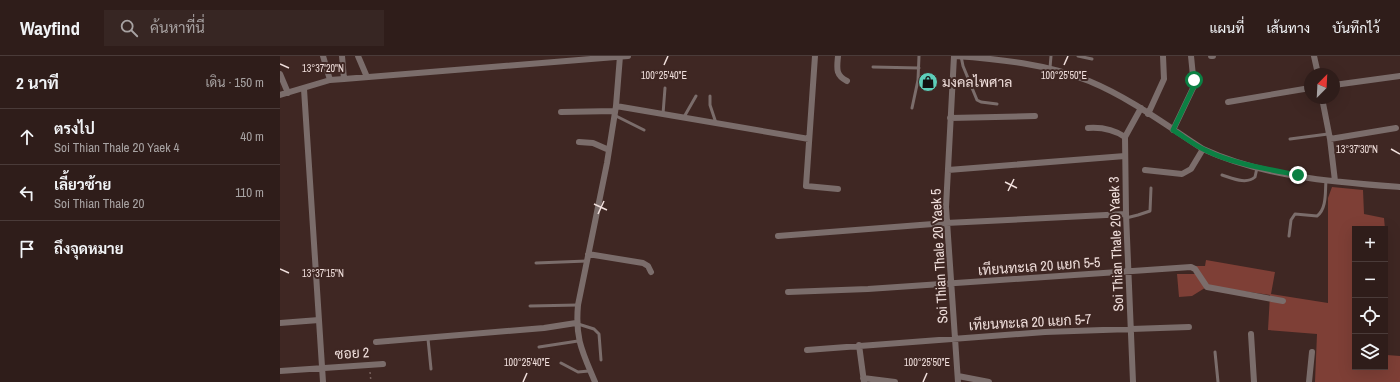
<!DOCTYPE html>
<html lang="th">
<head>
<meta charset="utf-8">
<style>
  :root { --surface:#2f1d1a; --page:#372623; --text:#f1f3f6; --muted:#a7a2a2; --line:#4a3b39 }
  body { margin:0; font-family:"Archivo Narrow",Sarabun,sans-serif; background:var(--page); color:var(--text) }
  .controls { position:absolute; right:12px; bottom:12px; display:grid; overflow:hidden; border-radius:0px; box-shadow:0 4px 16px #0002 }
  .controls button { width:36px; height:36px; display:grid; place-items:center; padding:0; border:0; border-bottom:1px solid var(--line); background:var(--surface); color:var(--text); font:20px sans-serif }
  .compass { position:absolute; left:1024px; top:12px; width:36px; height:36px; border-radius:50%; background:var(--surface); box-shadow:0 4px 16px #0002; rotate:24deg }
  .stop { position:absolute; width:12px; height:12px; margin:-9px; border:3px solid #0b8043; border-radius:50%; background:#fff }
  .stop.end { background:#0b8043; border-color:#fff; box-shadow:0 1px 4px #0008 }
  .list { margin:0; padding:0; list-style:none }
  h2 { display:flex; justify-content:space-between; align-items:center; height:52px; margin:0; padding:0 16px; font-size:17px }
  h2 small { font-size:13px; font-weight:400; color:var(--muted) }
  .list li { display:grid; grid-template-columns:26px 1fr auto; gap:12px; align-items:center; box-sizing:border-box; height:56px; padding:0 16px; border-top:1px solid var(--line) }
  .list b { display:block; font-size:15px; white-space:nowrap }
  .list p { margin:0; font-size:13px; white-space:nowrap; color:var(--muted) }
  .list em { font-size:13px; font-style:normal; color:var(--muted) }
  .icon { flex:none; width:22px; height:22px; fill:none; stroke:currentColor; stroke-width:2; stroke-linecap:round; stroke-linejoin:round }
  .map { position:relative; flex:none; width:1120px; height:326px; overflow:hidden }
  header { display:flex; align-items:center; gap:24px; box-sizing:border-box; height:56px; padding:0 20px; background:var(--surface); border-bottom:1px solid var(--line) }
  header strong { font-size:19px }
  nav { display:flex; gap:22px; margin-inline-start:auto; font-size:14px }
  .search { width:280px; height:36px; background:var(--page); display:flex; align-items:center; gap:10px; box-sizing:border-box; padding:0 14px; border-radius:0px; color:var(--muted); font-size:15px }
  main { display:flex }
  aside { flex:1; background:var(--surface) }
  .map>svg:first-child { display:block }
  .green { fill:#7e3f36 }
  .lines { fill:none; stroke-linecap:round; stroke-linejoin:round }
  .path { stroke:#755f5b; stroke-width:1.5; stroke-dasharray:2 3; stroke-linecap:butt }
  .lane { stroke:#7b6d6b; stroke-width:3 }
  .street { stroke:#7b6d6b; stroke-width:6 }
  .route { stroke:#0b8043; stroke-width:5 }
  .ticks { fill:none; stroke:#f0dfdc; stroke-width:1.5 }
  .labels { text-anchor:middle; stroke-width:4; stroke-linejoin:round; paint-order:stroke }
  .poi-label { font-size:14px; fill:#f0dfdc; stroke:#3f2723; text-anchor:start }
  .street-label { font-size:14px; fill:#f0dfdc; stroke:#3f2723 }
  .ticks-label { font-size:10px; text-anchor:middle; fill:#f0dfdc; stroke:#3f2723; stroke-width:4; stroke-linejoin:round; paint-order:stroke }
</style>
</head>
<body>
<header>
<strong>Wayfind</strong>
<div class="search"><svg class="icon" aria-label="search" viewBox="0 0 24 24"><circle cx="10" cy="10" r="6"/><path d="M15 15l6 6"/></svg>ค้นหาที่นี่</div>
<nav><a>แผนที่</a><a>เส้นทาง</a><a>บันทึกไว้</a></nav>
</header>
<main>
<aside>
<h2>2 นาที<small>เดิน · 150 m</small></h2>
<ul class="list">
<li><svg class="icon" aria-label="ahead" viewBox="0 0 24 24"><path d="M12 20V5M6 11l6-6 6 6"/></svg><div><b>ตรงไป</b><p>Soi Thian Thale 20 Yaek 4</p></div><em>40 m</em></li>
<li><svg class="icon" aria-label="left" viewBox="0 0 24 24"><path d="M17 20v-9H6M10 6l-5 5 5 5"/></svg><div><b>เลี้ยวซ้าย</b><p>Soi Thian Thale 20</p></div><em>110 m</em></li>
<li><svg class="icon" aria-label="arrive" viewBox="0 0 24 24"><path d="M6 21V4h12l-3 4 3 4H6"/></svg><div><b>ถึงจุดหมาย</b></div></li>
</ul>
</aside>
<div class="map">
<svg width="1120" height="326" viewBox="0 0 1120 326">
  <rect width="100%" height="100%" fill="#3f2723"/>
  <path class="green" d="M1052 131 1083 134 1084 158 1104 162 1105 173H1075V311H1105V196L1107 299 1120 300V326H1035L1037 278 988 274 990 239 928 230 912 240 899 241 897 218H916V210H925L926 204 995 216 991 238 1048 247V142Z"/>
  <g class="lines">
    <path class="path" d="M90 316 91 326"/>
    <path class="lane" d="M681 0 683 10 697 44 701 46 717 48
      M798 0 812 3
      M593 11 639 12
      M770 12 771 0
      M430 40V49L436 67
      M632 52 638 24 639 0
      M383 58 385 32
      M334 59 364 74
      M404 61 416 40
      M1010 83 1048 78
      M942 119C952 122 966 129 975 121L977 112
      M846 162 858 159 870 155 871 132
      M1009 180 1011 164 1015 158 1037 160C1047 153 1045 135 1046 125
      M256 207 307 205
      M250 250 298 249
      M298 268 314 273 319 278 321 304
      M148 283 151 313
      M259 291 298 285
      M935 296 938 326
      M281 307 298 316 309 315"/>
    <path class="street" d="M43 0 50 24
      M62 0 64 23
      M78 0 87 21
      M535 0 526 130 558 133
      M558 0C557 12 555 19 567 25
      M674 0 666 151 678 326
      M675 0C719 3 767 8 809 25 850 42 886 69 923 93 984 121 1054 126 1120 131
      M931 0H933
      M1034 0 1038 18
      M0 18 8 37
      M1054 29 1120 20
      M24 33 43 326
      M0 39 50 24 64 23 348 0
      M1042 42 1050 83 1055 125
      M948 46 1030 32
      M336 50 529 83
      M281 56 335 55
      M868 58 884 23 883 0
      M670 62 755 60
      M808 72C822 71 833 73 845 81
      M893 74 914 30 911 0
      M1050 83 1116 72
      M299 86 313 87 329 94
      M668 114 845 100
      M865 114 902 118 911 113 923 93
      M498 180 666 167 846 158
      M308 198 363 207 368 210 371 216
      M508 236 588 233 911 211 915 213 927 231 1003 245
      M0 267 39 264
      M971 278 974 326
      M96 286 264 272 296 267
      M579 289 584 326
      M527 294 765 276 909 271
      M0 315 103 308
      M678 320 709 326
      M583 322 615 326
      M315 326C302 295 295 283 298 249L327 107 336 50 340 0
      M853 326 846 158 845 81 861 52
      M1029 326 1032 296"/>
  </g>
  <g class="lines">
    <path class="route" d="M914 24V30L893 74C903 80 914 89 925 94 953 108 987 113 1018 119"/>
  </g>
  <path class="ticks" d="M0 8 9 12M384 9 388 0M784 9 788 0M1111 93 1120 98M725 126 737 132M728 135 734 123M314 148 327 154M318 158 324 145M0 213 9 217M243 326 247 317M643 326 647 317"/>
  <defs>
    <symbol id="shop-disc" viewBox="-11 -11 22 22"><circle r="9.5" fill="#5dceb9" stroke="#3f2723"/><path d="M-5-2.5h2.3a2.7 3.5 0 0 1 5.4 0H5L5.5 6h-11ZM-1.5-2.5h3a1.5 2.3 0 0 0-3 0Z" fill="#111"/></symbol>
  </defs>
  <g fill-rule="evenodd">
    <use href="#shop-disc" x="637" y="15" width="22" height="22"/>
  </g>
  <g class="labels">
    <g class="poi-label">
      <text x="662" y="31">มงคลไพศาล</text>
    </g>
    <g class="street-label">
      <text transform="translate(836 188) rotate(-92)" y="5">Soi Thian Thale 20 Yaek 3</text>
      <text transform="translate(659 200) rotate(-93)" y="5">Soi Thian Thale 20 Yaek 5</text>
      <text transform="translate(759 210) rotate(-4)" y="5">เทียนทะเล 20 แยก 5-5</text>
      <text transform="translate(750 266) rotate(-3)" y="5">เทียนทะเล 20 แยก 5-7</text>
      <text transform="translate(72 297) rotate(-3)" y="5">ซอย 2</text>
    </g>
  </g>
  <g class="ticks-label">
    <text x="43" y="16">13°37'20"N</text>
    <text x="384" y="23">100°25'40"E</text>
    <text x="784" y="23">100°25'50"E</text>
    <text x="1077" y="97">13°37'30"N</text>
    <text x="43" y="221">13°37'15"N</text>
    <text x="247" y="310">100°25'40"E</text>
    <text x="647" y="310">100°25'50"E</text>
  </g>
</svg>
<div class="controls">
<button>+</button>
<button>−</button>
<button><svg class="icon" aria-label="locate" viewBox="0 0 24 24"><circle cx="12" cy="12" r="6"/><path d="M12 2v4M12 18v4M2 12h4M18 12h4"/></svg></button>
<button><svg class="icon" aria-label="layers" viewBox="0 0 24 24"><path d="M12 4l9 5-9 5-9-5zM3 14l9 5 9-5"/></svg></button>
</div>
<svg class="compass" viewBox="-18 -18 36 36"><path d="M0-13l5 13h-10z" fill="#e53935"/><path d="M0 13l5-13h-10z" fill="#a7a2a2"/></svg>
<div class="stop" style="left:914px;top:24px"></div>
<div class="stop end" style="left:1018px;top:119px"></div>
</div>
</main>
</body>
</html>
